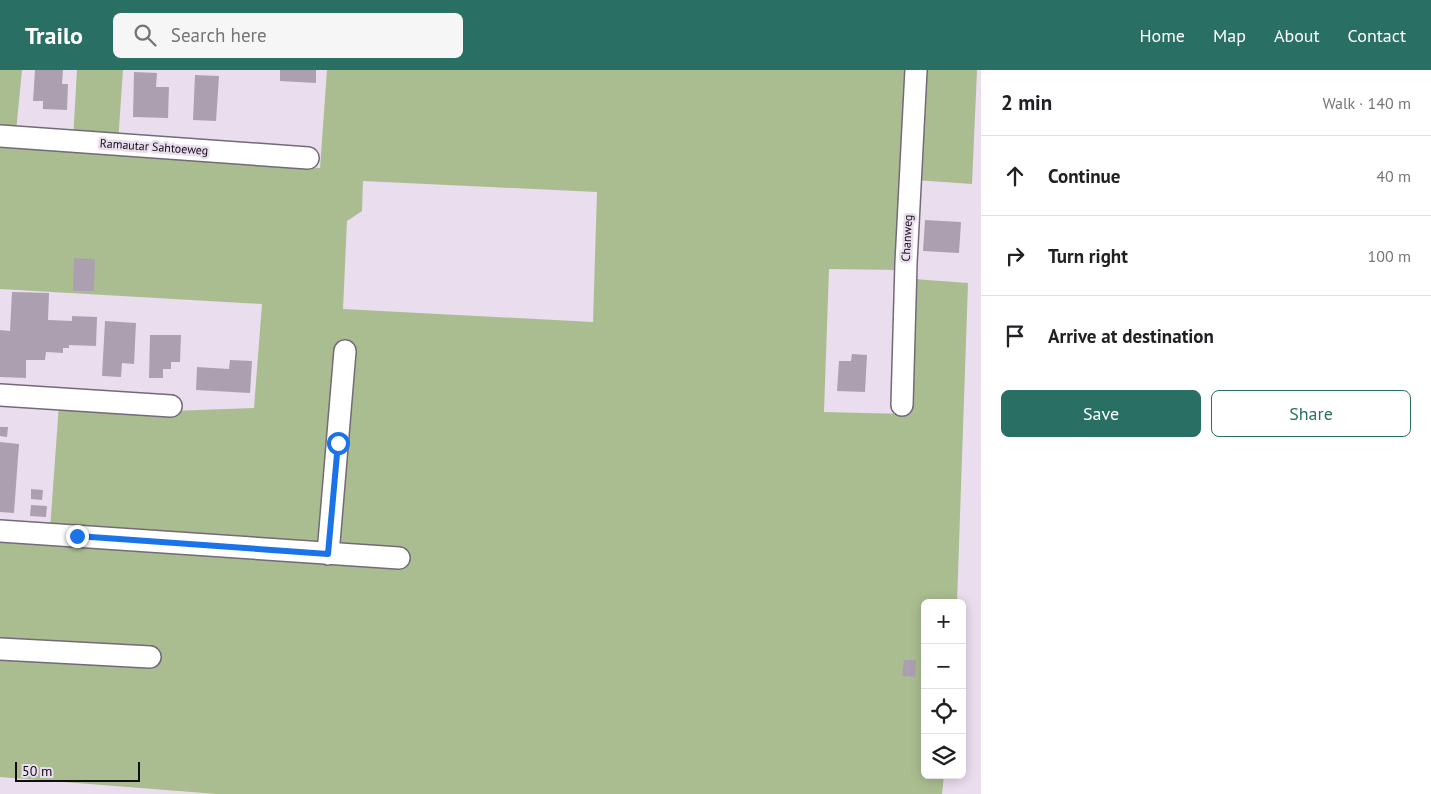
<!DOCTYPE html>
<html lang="en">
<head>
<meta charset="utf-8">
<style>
  :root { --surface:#fff; --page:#f6f6f6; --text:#202124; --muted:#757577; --line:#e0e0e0; --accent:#2a6f64 }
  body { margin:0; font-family:"PT Sans",sans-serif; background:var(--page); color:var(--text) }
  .controls { position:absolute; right:15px; bottom:15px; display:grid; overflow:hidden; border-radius:8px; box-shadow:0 2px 12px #0003 }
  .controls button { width:45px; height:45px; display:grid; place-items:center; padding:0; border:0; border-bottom:1px solid var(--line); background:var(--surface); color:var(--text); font:25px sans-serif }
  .scale { position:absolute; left:15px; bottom:12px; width:125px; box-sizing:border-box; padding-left:5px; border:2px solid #110c12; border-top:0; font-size:14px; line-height:18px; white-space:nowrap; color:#110c12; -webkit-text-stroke:4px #eaddee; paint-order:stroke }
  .stop { position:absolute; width:15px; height:15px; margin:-11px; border:4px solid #1a73e8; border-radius:50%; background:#fff }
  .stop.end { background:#1a73e8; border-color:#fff; box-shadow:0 1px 5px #0008 }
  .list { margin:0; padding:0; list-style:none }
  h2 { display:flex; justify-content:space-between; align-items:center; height:65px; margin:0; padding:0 20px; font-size:21px }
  h2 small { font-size:16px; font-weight:400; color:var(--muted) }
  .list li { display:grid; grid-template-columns:32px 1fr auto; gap:15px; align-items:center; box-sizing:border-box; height:80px; padding:0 20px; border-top:1px solid var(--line) }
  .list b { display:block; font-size:19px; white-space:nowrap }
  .list em { font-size:16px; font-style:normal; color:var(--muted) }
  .actions { display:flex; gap:10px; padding:15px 20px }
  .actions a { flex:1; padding:11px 0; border:1px solid var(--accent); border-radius:8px; text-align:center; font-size:18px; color:var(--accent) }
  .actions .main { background:var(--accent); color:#fff }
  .icon { flex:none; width:28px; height:28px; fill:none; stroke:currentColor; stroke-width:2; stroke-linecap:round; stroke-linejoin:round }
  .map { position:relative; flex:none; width:981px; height:724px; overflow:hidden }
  header { display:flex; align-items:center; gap:30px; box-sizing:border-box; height:70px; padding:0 25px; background:var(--accent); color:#fff }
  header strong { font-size:24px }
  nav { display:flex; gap:28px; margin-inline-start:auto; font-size:18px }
  .search { width:350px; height:45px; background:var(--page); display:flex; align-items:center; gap:12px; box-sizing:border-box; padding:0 18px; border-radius:8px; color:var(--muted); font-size:19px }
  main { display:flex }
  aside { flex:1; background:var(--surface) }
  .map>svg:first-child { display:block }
  .green { fill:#aabd90; fill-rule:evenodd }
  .building { fill:#aca0b0 }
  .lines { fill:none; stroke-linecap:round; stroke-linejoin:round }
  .minor-casing { stroke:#746978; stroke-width:24 }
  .minor { stroke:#fff; stroke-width:21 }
  .route { stroke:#1a73e8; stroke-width:6 }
  .labels { text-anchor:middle; stroke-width:5; stroke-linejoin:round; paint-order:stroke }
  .street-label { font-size:12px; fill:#110c12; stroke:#eaddee }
</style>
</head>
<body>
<header>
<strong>Trailo</strong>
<div class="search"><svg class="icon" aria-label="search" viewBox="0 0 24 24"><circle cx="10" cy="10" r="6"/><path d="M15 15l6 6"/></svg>Search here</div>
<nav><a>Home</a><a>Map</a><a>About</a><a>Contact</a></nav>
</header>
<main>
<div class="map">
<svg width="981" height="724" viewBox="0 0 981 724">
  <rect width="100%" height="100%" fill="#eaddee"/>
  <path class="green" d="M0 0H22L16 62 0 61Z
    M77 0H123L118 73 73 70Z
    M327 0H910L899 200 829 199 824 342 908 344 914 209 968 213 957 533H925V705H944L942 724H217L0 707V466L50 460 59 334 171 341 254 338 262 234 0 219V75L320 98ZM363 111 597 122 593 252 343 239 347 151 362 141Z
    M922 0H977L972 114 915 110Z"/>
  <path class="building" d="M35 0H63L62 14H68L67 40 43 39V31H33Z
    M280 0H316V13L280 11Z
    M134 2 157 3 156 17H169L168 48 133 47Z
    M195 5 219 6 216 51 193 50Z
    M925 150 961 152 959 183 923 181Z
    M74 188 95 189 94 221H73Z
    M12 222 49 223 48 250 72 251V246L97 247 96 276 69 275V278H63V283L46 282 45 290H26V308L0 307V260L10 261Z
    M105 251 136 253 134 294 122 293 121 307 102 306Z
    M150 265H181L180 292H171V299H163V308H149Z
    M852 284 867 285 865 322 837 321 839 291H851Z
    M230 290 252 291 250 323 196 320 197 297 229 299Z
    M0 357H8L7 367 0 366Z
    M0 372 19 374 14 443 0 442Z
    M31 419 43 420 42 430 31 429Z
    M31 435 47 436 46 447 30 446Z
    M904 590H916L915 607 902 606Z"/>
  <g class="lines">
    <defs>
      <path id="minor" d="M0 66 308 88
        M0 325 171 336
        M902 335 906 193 916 0
        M0 461 399 488
        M328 484 345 281
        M0 579 150 587"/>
    </defs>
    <use href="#minor" class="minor-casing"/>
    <use href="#minor" class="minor"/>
  </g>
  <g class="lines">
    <path class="route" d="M77 466 328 484 338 373"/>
  </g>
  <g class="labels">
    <g class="street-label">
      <text transform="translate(154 77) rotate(4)" y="4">Ramautar Sahtoeweg</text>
      <text transform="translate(907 168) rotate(-87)" y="4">Chanweg</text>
    </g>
  </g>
</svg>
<div class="controls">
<button>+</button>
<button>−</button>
<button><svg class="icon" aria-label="locate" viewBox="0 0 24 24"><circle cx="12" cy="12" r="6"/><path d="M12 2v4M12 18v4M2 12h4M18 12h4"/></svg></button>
<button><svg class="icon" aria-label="layers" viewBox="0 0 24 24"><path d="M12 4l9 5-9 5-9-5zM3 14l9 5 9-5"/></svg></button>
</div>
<div class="scale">50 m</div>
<div class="stop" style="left:338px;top:373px"></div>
<div class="stop end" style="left:77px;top:466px"></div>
</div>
<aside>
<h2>2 min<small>Walk · 140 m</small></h2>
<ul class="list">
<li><svg class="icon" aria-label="ahead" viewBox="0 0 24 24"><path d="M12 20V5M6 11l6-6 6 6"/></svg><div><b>Continue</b></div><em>40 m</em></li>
<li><svg class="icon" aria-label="right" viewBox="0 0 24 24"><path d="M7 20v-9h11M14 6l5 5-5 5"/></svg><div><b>Turn right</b></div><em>100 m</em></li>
<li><svg class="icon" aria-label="arrive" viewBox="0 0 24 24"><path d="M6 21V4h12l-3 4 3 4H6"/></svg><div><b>Arrive at destination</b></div></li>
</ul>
<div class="actions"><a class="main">Save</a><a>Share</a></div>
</aside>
</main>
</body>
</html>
